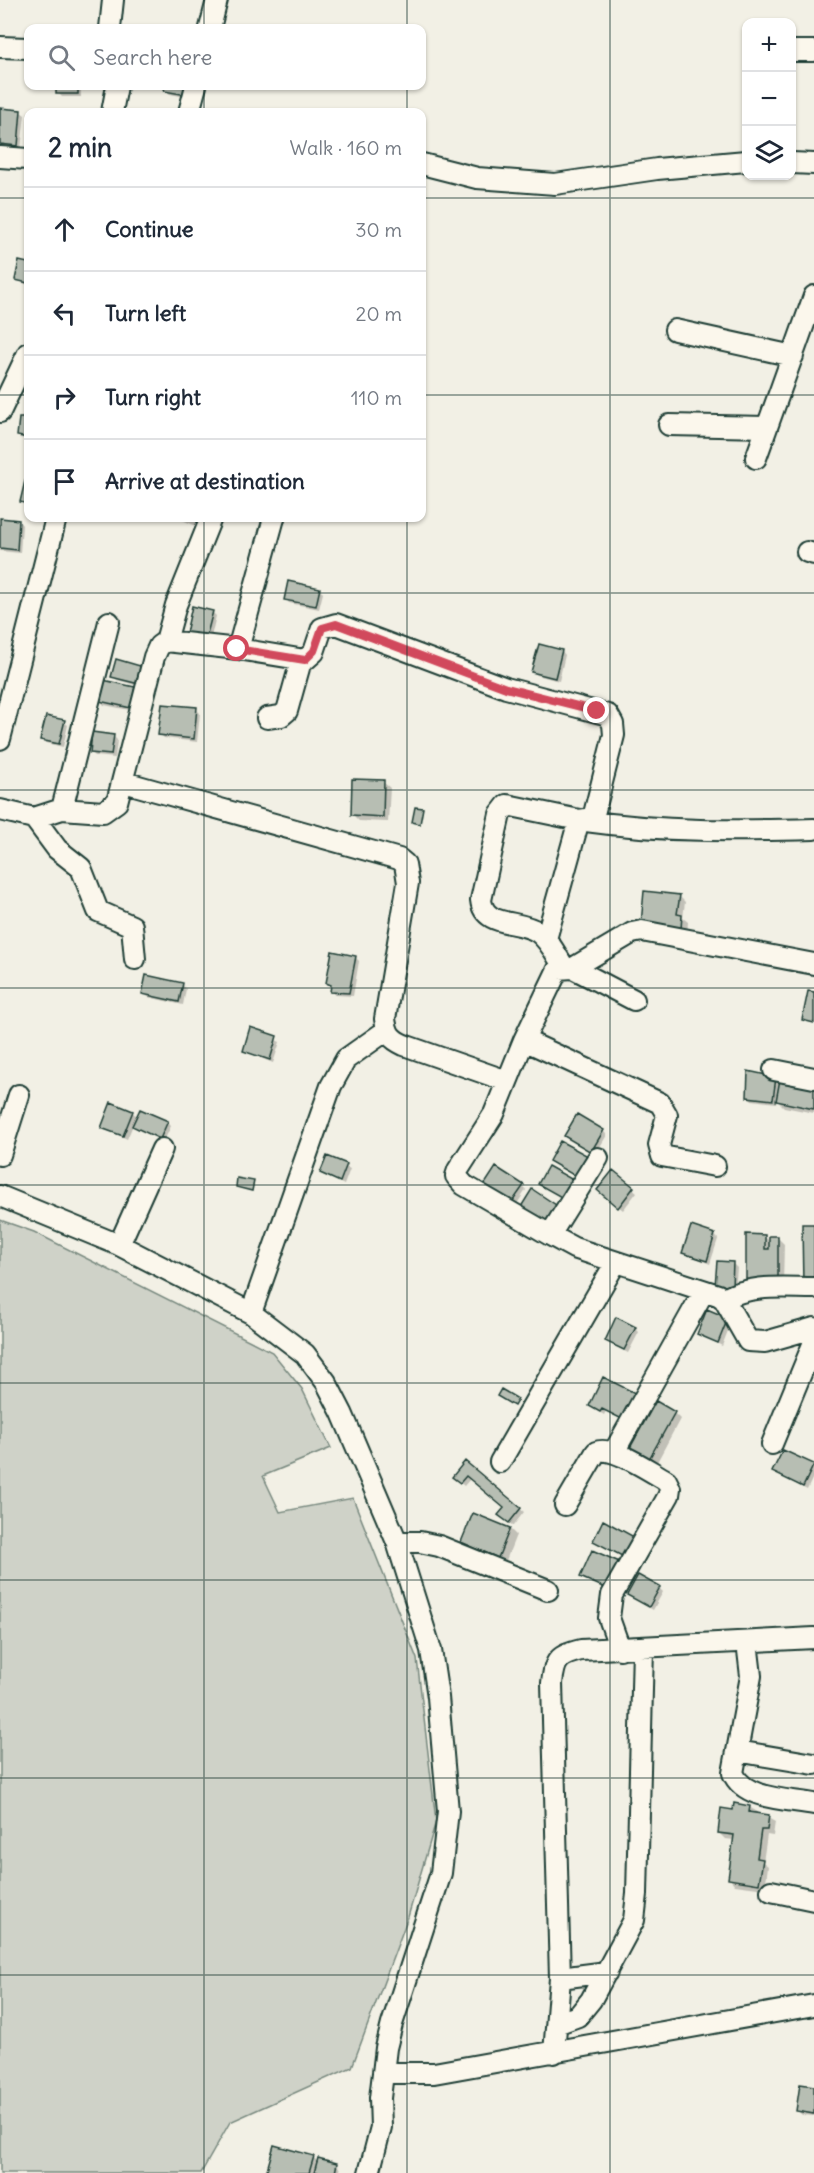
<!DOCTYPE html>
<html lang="en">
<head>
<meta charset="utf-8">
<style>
  :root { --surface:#fff; --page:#f6f6f7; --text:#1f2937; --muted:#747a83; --line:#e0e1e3 }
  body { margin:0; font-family:Delius,sans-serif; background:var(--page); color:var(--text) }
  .controls { position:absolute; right:18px; top:18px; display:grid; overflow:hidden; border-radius:12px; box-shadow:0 2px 4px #0004 }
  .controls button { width:54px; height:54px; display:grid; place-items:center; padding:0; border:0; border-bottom:2px solid var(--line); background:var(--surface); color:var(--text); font:30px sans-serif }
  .stop { position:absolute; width:18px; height:18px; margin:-14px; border:4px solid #d1495b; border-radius:50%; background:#fff }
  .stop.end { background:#d1495b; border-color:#fff; box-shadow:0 2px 6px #0008 }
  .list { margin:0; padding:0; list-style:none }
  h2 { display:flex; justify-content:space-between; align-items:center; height:78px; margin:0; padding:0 24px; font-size:26px }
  h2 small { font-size:20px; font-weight:400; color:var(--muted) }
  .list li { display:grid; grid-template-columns:39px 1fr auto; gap:18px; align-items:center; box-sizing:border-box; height:84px; padding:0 24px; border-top:2px solid var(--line) }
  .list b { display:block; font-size:22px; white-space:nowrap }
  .list em { font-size:20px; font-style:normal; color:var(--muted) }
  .icon { flex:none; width:33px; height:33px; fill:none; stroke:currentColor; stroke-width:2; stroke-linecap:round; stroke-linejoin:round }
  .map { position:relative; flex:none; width:814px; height:2173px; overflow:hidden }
  .search { position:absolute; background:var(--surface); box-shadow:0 2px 4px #0004; left:24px; top:24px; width:402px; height:66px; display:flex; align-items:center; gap:15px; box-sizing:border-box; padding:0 21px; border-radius:12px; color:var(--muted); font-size:22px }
  .panel { position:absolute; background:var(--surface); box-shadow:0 2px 4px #0004; left:24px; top:108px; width:402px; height:414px; border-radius:12px }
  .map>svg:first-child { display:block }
  .green { fill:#cfd2c8; stroke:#77887e; stroke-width:1.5 }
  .shadow { fill:#0003 }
  .building { fill:#b7beb3; stroke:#1f3d34; stroke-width:1.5 }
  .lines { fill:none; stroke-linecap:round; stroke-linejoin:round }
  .minor-casing { stroke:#1f3d34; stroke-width:24 }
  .minor { stroke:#fbf7ec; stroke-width:20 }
  .route { stroke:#d1495b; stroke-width:8 }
  .grid { fill:none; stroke:#1f3d34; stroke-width:1.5; stroke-opacity:0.55 }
</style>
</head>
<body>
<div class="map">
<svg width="814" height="2173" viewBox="0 0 814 2173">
  <rect width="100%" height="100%" fill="#f2f0e5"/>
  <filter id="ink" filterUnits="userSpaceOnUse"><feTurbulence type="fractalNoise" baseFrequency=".0167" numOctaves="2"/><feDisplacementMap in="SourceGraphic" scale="12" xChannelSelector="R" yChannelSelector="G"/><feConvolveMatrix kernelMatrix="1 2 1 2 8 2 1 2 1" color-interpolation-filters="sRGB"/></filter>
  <g filter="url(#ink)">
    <path class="green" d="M0 1220 34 1232 272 1352 302 1389 331 1448 263 1476 280 1512 353 1498 417 1659 436 1821 408 1917 352 2067 230 2122 201 2173H0Z"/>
    <path class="shadow" d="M58 86H81V97H62L58 93Z
      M167 86H198L196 99 170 94 166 90Z
      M21 112 25 115 21 149 2 147 0 119Z
      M20 263 28 265V285L17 280Z
      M21 419 28 420V440L19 436Z
      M26 483H28V506L22 502Z
      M178 518H199L196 526Z
      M0 520 19 521 22 525 20 553 0 551Z
      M319 589 323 593 319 609 289 603 286 599Z
      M212 612 216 616 210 641 191 636 187 633Z
      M562 651 565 655 559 681 537 675 533 672Z
      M117 661 146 688 117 680 113 676Z
      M134 688 138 692 134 711 104 705 101 701Z
      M196 709 200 713 197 742 164 738 160 734Z
      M64 722 68 725 63 747 46 743 42 739Z
      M113 736 117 740 115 758 95 756 91 752Z
      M383 782 390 788 388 822 359 821 353 815Z
      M679 896 685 902 683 918 688 922 687 934 649 930Z
      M355 957 359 961 353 996 335 995 327 983Z
      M183 985 186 989 183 1005 148 997 144 993Z
      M251 1029 280 1042 273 1063 244 1051Z
      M775 1079 781 1085 814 1089V1113L784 1107 777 1100 776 1103 752 1100 748 1096Z
      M132 1112 138 1117 167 1122 171 1126 164 1141 138 1130 133 1125 127 1139 103 1127Z
      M603 1131 607 1135 595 1155 566 1136Z
      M328 1158 350 1169 344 1185 322 1173Z
      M613 1172 637 1192 623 1210 603 1194Z
      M523 1186 526 1190 513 1210 487 1193Z
      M715 1235 718 1239 710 1264 684 1253Z
      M764 1236 771 1243 778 1238 784 1244 783 1286H754L748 1280Z
      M733 1264 737 1268 735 1290H721Z
      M727 1319 731 1323 722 1346 698 1333Z
      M635 1328 639 1332 628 1353 606 1341Z
      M603 1379 628 1423 606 1411 604 1415 590 1406Z
      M674 1413 680 1419 656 1464 632 1448Z
      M465 1463 524 1512 513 1526 504 1518 506 1508 470 1479 464 1486 454 1477Z
      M813 1466 814 1475 807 1490 774 1472Z
      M474 1515 510 1529 516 1535 505 1563 469 1548 463 1542Z
      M604 1522 628 1560 595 1541Z
      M593 1552 616 1594 582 1577Z
      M659 1588 663 1592 653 1610 629 1595Z
      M749 1807 775 1822 773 1836 767 1835 763 1862 768 1866 765 1889 735 1885 729 1878 735 1840 725 1839 719 1833Z
      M814 2088V2116L802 2115 798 2111Z
      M313 2157 319 2163 337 2164 342 2173H268Z"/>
    <path class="building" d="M56 86H78V94H56Z
      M165 86H194L192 96 164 91Z
      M0 108 21 110 18 146 0 144Z
      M19 261 28 263V283L15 280Z
      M28 407V438L17 436 19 418H27Z
      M25 481 28 482V504L20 502Z
      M0 518 19 520 17 550 0 548Z
      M288 581 320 588 316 606 284 600Z
      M192 606 213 611 206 638 186 633Z
      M539 644 562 650 555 678 531 672Z
      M116 659 147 668 143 685 111 677Z
      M103 680 135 687 131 708 99 701Z
      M162 704 197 707 194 739 158 735Z
      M46 716 65 720 59 744 40 740Z
      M92 732 114 735 111 755 90 753Z
      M352 779 384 780 383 817 351 815Z
      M415 807 423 808 420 824 412 822Z
      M644 891 680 895 677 914 682 915 681 929 641 924Z
      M332 951 356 956 349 993 330 992 331 985 326 983Z
      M146 975 183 983 179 1002 142 994Z
      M808 991 814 992V1023L802 1020Z
      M250 1027 277 1036 270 1060 243 1051Z
      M748 1071 776 1077 773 1100 747 1097Z
      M780 1079 814 1088V1109L776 1101Z
      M111 1102 133 1111 123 1136 101 1128Z
      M140 1109 168 1121 160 1139 132 1126Z
      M577 1114 604 1130 591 1152 564 1136Z
      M560 1141 588 1156 577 1177 549 1161Z
      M327 1156 347 1164 340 1182 320 1173Z
      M548 1166 573 1180 563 1198 538 1184Z
      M496 1167 524 1185 508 1208 481 1190Z
      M613 1170 634 1187 618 1208 597 1190Z
      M237 1178 254 1181 252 1191 236 1187Z
      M532 1189 562 1209 550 1229 519 1210Z
      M802 1224H814V1285H803Z
      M691 1226 715 1234 707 1261 682 1253Z
      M746 1234 765 1235V1249H769V1236H778V1281L746 1280Z
      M717 1261 733 1262 732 1287 715 1286Z
      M707 1309 728 1318 718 1343 697 1334Z
      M616 1317 636 1327 624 1350 605 1341Z
      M603 1377 637 1394 624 1420 602 1409 600 1412 589 1406Z
      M501 1389 518 1399 514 1406 497 1396Z
      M656 1401 675 1412 649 1459 630 1448Z
      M783 1450 814 1464 803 1487 772 1472Z
      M465 1461 521 1508 509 1523 498 1515 504 1508 466 1476 460 1483 452 1477Z
      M473 1513 510 1528 498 1558 461 1542Z
      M603 1520 634 1537 624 1557 593 1541Z
      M592 1550 624 1564 612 1591 580 1577Z
      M638 1575 660 1587 649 1607 627 1595Z
      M734 1803 750 1806 749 1812 769 1815 767 1830H761L757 1858 763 1859 759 1884 728 1879 734 1835 718 1833 721 1808 733 1810Z
      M800 2084 814 2086V2114L796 2111Z
      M274 2145 314 2156 309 2173H266Z
      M318 2158 337 2163 335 2173H314Z"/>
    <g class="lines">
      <defs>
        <path id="minor" d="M110 28 113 0
          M210 28 217 0
          M0 47 28 48
          M792 51H814
          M112 112 117 86
          M189 112 196 86
          M0 157 28 159
          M792 163 814 164
          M422 164 477 178 555 184 657 169 746 161
          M675 330 793 356
          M0 412 28 353
          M669 425 767 427
          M756 458 814 296
          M807 552 814 554
          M166 641 238 649 305 660 314 652 322 628 336 624 506 688 608 715 613 724 614 735 593 818 579 820 507 805 500 814 481 900C484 928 519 919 538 932 550 941 556 955 564 967
          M238 649 274 518
          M267 718 281 716 287 711 301 661
          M0 739 56 518
          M124 782 399 859 405 864 408 883 385 1019C387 1034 391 1039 404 1045L507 1081
          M62 809 109 622
          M0 810 34 818 62 809 103 812 117 802 154 657 159 646 166 641 176 605 211 518
          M34 818 57 849 81 868 98 911 132 926 135 959
          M586 821C664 832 736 831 814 829
          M546 939 579 820
          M573 968 632 933 642 931 814 964
          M524 1040 660 1103 667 1115 659 1145 662 1156 715 1166
          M774 1070 814 1078
          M0 1155 19 1095
          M598 1158 550 1235 574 1248 718 1295 724 1299 748 1341 765 1342 814 1328
          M0 1196 119 1245 251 1313 305 1354 326 1382 342 1413 397 1542 431 1650 438 1697 448 1811 441 1873 392 2024 386 2048 383 2073
          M550 1235 464 1185 456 1176 458 1170 494 1114 524 1040 558 969 573 968 634 1000
          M119 1245 162 1149
          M724 1299C752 1284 783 1288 814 1288
          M251 1313 331 1086 346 1059 387 1030
          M772 1444 814 1342
          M614 1452 704 1291
          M500 1462 616 1262
          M565 1505 596 1452C613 1445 649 1471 666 1480L670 1488 669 1495 612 1595 609 1618 620 1649
          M397 1542H420L439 1546 548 1590
          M747 1642 751 1676 733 1773C744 1800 789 1799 814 1804
          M737 1751 814 1764
          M771 1891 814 1900
          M560 1978 607 1972
          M559 2023 578 2016 591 2000 634 1920 637 1894 643 1648
          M554 2053 560 1978 552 1683C555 1659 558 1656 581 1650L814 1638
          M369 2173 381 2127 380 2098 383 2073H434L814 2005"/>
      </defs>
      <use href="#minor" class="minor-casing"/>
      <use href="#minor" class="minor"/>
    </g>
  </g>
  <g class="lines" filter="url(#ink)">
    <path class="route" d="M237 649 305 660 314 651 322 628 336 624 506 688 597 711"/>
  </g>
  <path class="grid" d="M204 0V28M407 0V28M610 0V2173M204 86V112M407 86V112M0 198H28M422 198H814M0 395H28M422 395H814M204 518V2173M407 518V2173M0 593H814M0 790H814M0 988H814M0 1185H814M0 1383H814M0 1580H814M0 1778H814M0 1975H814"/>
</svg>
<div class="controls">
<button>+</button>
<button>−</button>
<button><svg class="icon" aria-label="layers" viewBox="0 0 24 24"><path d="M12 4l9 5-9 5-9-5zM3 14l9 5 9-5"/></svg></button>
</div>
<div class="stop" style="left:237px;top:649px"></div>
<div class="stop end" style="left:597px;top:711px"></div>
<div class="search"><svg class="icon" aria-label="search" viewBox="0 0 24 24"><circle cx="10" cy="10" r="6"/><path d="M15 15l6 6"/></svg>Search here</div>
<section class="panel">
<h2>2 min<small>Walk · 160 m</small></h2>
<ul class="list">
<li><svg class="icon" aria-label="ahead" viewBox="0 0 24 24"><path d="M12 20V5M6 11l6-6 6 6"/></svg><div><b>Continue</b></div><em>30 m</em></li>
<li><svg class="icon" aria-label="left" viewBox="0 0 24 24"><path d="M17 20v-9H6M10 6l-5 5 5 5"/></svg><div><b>Turn left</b></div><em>20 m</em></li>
<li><svg class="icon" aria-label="right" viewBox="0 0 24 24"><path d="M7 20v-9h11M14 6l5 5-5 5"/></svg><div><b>Turn right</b></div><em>110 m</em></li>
<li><svg class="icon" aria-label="arrive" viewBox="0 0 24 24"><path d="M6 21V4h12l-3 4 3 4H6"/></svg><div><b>Arrive at destination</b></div></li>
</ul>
</section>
</div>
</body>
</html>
